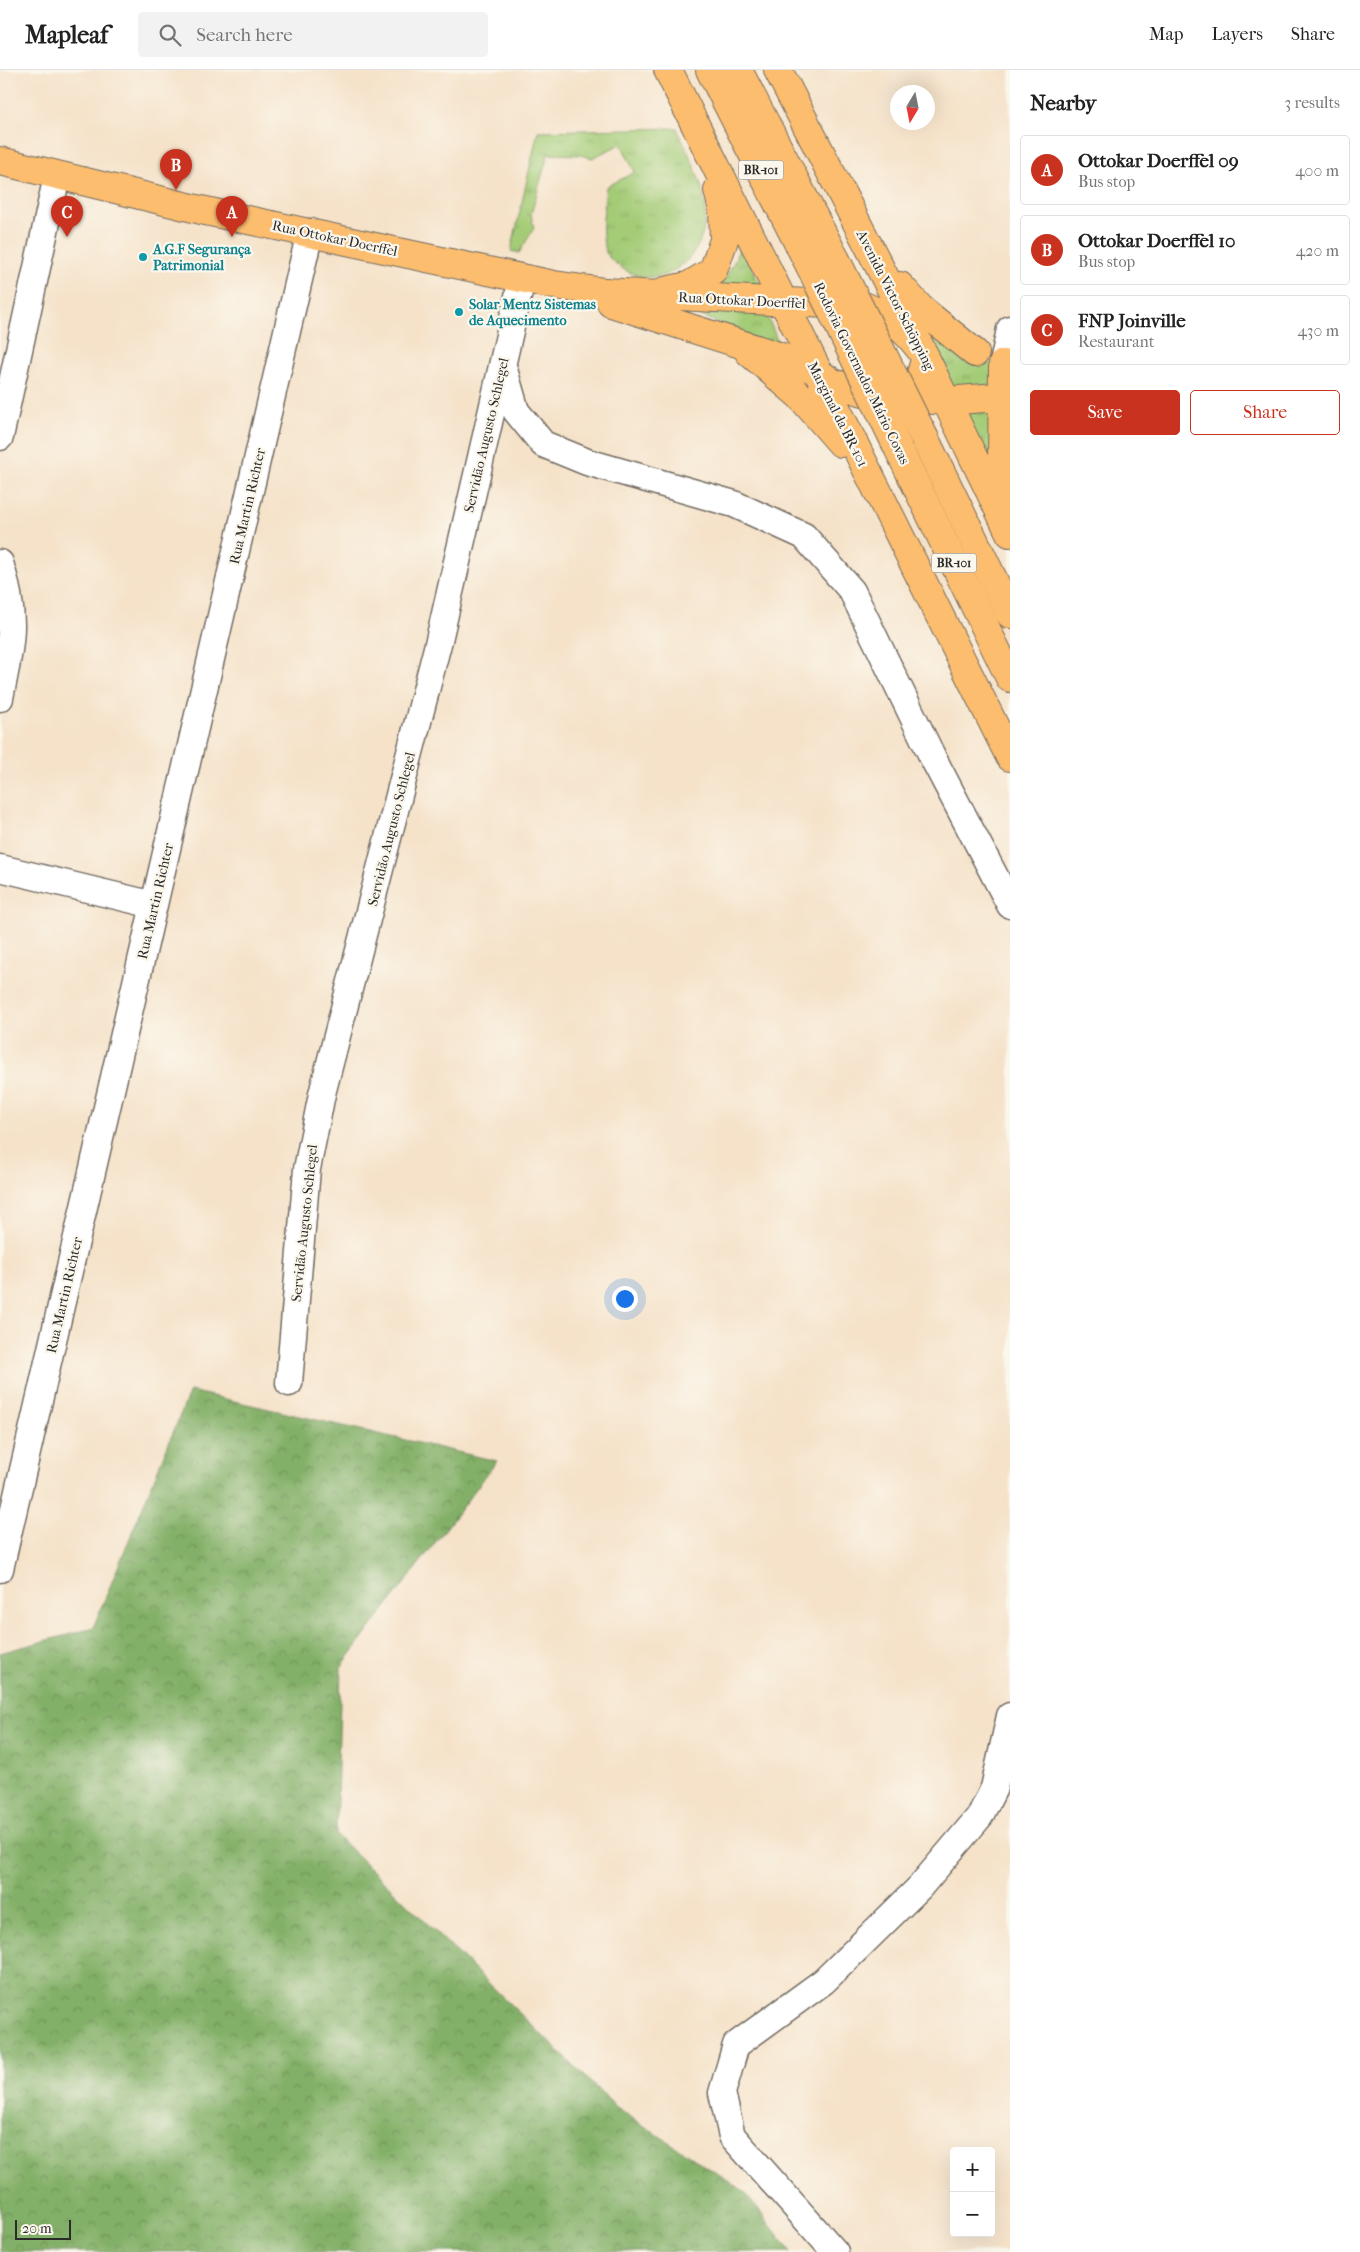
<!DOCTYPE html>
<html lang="en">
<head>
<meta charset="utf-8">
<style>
  :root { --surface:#fff; --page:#f2f2f2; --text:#222; --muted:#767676; --line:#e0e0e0; --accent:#c8321e }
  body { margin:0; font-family:"IM FELL French Canon",serif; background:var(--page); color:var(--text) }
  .controls { position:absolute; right:15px; bottom:15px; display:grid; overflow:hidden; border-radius:5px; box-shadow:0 5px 20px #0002 }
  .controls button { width:45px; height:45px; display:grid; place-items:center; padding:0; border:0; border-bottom:1px solid var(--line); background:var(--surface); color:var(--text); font:25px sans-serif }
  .compass { position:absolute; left:890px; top:15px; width:45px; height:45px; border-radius:50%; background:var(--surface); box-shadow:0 5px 20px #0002; rotate:190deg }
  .scale { position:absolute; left:15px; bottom:12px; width:56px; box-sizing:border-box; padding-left:5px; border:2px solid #2b2b2b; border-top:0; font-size:14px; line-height:18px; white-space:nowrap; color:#2b2b2b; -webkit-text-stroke:4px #fbf7ec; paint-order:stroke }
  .you { position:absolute; left:624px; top:1228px; width:18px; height:18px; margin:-12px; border:4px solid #fff; border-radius:50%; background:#1a73e8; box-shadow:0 0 0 8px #1a73e833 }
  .badge { display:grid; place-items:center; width:32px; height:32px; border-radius:50%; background:var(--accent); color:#fff; font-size:16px; font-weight:700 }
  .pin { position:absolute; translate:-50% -41px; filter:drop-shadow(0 1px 2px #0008) }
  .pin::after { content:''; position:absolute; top:26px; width:18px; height:15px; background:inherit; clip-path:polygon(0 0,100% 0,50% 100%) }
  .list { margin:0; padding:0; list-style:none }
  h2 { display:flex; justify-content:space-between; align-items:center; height:65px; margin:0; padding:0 20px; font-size:21px }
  h2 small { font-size:16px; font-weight:400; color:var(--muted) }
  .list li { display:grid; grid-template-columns:32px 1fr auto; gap:15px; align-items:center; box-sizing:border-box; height:70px; margin:0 10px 10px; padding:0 10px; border:1px solid var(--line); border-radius:5px }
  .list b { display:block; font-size:19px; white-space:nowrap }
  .list p { margin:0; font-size:16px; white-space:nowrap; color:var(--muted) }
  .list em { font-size:16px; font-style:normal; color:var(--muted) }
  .actions { display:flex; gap:10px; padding:15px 20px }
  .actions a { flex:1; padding:11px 0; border:1px solid var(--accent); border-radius:5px; text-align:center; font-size:18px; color:var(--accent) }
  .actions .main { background:var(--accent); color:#fff }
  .icon { flex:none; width:28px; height:28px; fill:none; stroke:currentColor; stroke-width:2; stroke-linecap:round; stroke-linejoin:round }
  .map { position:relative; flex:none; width:1010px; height:2182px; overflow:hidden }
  header { display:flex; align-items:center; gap:30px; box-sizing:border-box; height:70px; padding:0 25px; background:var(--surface); border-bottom:1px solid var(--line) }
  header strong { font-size:24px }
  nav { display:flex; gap:28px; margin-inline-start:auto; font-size:18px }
  .search { width:350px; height:45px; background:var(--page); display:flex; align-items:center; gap:12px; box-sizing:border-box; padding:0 18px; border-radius:5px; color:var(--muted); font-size:19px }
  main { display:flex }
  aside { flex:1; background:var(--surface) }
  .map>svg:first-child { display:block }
  .grass { fill:url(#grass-tufts); stroke:#687c51 }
  .forest { fill:url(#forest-crowns); stroke:#576e4a }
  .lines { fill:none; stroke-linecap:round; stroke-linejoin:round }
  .minor-casing { stroke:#726b62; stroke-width:29 }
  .major-casing { stroke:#726b62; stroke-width:30 }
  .highway-casing { stroke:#726b62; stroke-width:30 }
  .minor { stroke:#fff; stroke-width:26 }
  .major { stroke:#fcbd6e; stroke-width:28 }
  .highway { stroke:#fcbd6e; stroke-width:28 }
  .highway-bridge-casing { stroke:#726b62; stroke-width:30; stroke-linecap:butt }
  .highway-bridge { stroke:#fcbd6e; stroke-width:28 }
  .culture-dot { fill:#0f9aa8; stroke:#fbf7ec; stroke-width:2 }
  .labels { text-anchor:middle; stroke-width:4.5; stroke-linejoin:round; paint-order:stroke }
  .shield { fill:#fbf7ec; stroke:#696865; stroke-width:1 }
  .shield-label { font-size:12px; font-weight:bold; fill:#2b2b2b }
  .street-label { font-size:14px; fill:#2b2b2b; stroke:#fbf7ec }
  .culture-label { font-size:14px; font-weight:bold; fill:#0d838f; stroke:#fbf7ec; text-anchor:start }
</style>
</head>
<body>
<header>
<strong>Mapleaf</strong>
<div class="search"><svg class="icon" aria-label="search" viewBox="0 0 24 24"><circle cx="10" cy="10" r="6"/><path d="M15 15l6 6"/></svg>Search here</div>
<nav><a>Map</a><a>Layers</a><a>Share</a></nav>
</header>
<main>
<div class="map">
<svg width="1010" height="2182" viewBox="0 0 1010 2182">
  <defs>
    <pattern id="grass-tufts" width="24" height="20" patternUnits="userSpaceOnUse" patternTransform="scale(1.25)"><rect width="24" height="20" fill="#a4cc77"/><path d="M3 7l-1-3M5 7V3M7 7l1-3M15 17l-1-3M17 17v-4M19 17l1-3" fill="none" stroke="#8daf67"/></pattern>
    <pattern id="forest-crowns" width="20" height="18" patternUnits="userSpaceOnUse" patternTransform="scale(1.25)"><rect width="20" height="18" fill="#83b068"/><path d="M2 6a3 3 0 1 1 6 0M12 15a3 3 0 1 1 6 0" fill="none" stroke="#6b8f56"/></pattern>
  </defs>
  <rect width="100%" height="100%" fill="#fbf7ec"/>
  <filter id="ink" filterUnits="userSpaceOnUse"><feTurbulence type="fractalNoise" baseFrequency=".02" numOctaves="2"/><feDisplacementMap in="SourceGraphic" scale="10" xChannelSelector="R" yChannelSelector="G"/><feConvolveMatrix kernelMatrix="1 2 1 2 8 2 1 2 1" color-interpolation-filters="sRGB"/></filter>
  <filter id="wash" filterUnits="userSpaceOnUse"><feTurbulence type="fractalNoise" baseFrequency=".0096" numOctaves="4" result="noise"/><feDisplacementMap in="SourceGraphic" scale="20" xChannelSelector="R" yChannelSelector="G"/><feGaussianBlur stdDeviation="1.12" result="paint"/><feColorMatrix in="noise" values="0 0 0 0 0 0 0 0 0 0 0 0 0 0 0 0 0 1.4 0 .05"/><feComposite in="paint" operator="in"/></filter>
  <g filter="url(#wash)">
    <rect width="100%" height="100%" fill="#f5e2c9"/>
    <path class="grass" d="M677 58C689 87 708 117 705 149 703 190 660 224 622 198 616 194 608 188 606 182 599 163 605 137 606 117L635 102 621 74 592 88 580 85 548 84 531 144 534 158 519 183 511 181 538 61Z
      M740 171 764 224 718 215C731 202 737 189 740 171Z
      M681 239H764L783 283 709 249Z
      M925 268 994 295 992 316 951 319Z
      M997 332 995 413 957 333Z"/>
    <path class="forest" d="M190 1321 497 1391 341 1597 336 1765 618 2039 744 2121 791 2182H0V1583L93 1558Z"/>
  </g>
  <g filter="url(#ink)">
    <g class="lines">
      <defs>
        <path id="minor" d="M1003 294 1010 259
          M503 296 516 341 543 374 587 392 734 434 804 466 852 521 933 688 1010 835
          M0 367 57 106
          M0 493C18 549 11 573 0 628
          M0 798 154 835
          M289 1313 307 1099 322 1024 439 570 522 209
          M0 1499 310 162
          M835 2182 732 2066 722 2023 736 1975 824 1911 919 1818 980 1746 994 1718 1010 1646"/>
        <path id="major" d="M668 0 1010 687
          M778 0 909 254 1010 463
          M0 91 201 140 554 215 605 222 864 236C891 246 909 263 925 286 922 309 916 318 894 326
          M900 216 921 239 975 283
          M665 221 688 216 713 201 724 170 723 140 718 120
          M611 233 791 290 815 300 833 313 874 325 946 331 1010 326
          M749 282 800 326 841 373
          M1003 294 1002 389 1010 435"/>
        <path id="highway" d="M710 0 812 200
          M738 0 836 190
          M925 369 1010 544
          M898 378 1010 608"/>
      </defs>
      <use href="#minor" class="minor-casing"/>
      <use href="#major" class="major-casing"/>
      <use href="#highway" class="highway-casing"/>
      <use href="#minor" class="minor"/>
      <use href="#major" class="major"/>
      <use href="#highway" class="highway"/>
      <defs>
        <path id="highway-bridge" d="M836 190 925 369
          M812 200 898 378"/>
      </defs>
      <use href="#highway-bridge" class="highway-bridge-casing"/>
      <use href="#highway-bridge" class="highway-bridge"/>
    </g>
  </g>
  <g class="culture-dot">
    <circle cx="143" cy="187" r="5"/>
    <circle cx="459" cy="242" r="5"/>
  </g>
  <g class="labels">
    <g class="shield">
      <rect x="738.5" y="90.5" width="45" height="19" rx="4"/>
      <rect x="931.5" y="483.5" width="45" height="19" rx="4"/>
    </g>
    <g class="shield-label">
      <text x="761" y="104">BR-101</text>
      <text x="954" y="497">BR-101</text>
    </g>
    <g class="street-label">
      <text transform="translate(335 168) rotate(12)" y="5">Rua Ottokar Doerffel</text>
      <text transform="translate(742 230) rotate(3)" y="5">Rua Ottokar Doerffel</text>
      <text transform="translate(896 230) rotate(63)" y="5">Avenida Victor Schöpping</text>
      <text transform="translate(862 303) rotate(64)" y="5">Rodovia Governador Mário Covas</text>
      <text transform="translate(838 344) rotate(63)" y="5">Marginal da BR-101</text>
      <text transform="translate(486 365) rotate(-77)" y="5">Servidão Augusto Schlegel</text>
      <text transform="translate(247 436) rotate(-77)" y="5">Rua Martin Richter</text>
      <text transform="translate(391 759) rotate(-76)" y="5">Servidão Augusto Schlegel</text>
      <text transform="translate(155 831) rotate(-77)" y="5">Rua Martin Richter</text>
      <text transform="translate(304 1153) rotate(-84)" y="5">Servidão Augusto Schlegel</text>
      <text transform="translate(64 1225) rotate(-77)" y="5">Rua Martin Richter</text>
    </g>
    <g class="culture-label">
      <text x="153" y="184">A.G.F Segurança<tspan x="153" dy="16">Patrimonial</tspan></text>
      <text x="469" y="239">Solar Mentz Sistemas<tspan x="469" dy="16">de Aquecimento</tspan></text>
    </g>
  </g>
</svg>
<div class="controls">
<button>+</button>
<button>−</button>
</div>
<svg class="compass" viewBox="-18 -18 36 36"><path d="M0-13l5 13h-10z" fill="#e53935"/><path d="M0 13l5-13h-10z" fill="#767676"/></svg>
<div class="scale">20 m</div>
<div class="you"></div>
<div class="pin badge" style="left:232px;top:167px">A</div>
<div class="pin badge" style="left:176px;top:120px">B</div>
<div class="pin badge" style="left:67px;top:167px">C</div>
</div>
<aside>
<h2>Nearby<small>3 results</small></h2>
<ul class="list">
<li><span class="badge">A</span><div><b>Ottokar Doerffel 09</b><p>Bus stop</p></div><em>400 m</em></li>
<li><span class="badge">B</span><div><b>Ottokar Doerffel 10</b><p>Bus stop</p></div><em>420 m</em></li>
<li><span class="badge">C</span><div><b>FNP Joinville</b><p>Restaurant</p></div><em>430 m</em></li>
</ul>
<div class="actions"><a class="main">Save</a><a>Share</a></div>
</aside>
</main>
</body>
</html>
